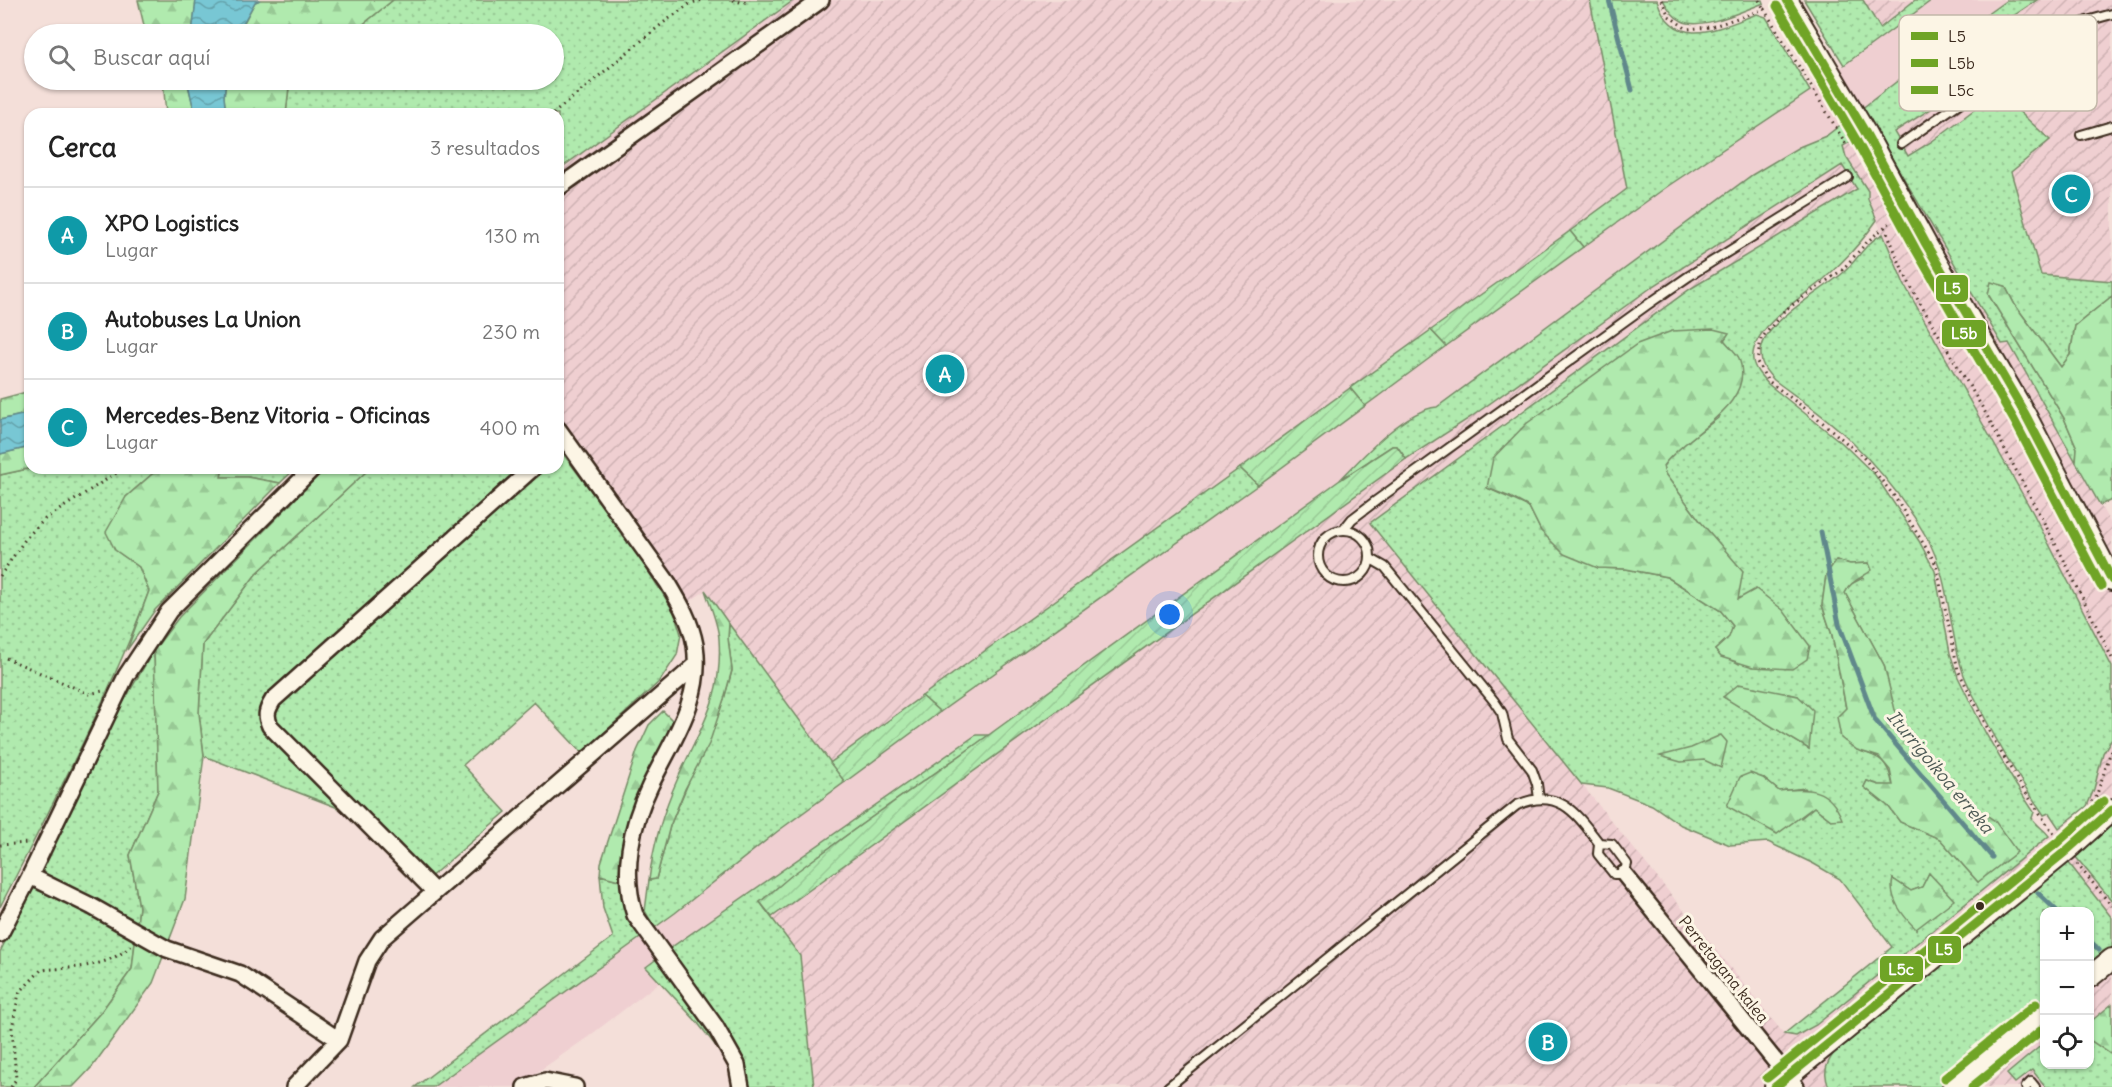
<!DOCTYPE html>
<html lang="es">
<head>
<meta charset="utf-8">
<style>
  :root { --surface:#fff; --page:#f2f2f2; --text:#222; --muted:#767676; --line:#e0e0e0; --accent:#0b8043 }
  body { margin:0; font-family:Delius,sans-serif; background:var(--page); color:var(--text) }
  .controls { position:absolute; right:18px; bottom:18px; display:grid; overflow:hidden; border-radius:12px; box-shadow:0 2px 4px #0004 }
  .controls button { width:54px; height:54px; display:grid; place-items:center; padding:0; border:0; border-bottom:2px solid var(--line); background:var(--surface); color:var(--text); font:30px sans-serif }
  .you { position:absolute; left:1170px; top:615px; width:21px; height:21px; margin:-15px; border:4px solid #fff; border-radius:50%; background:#1a73e8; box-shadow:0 0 0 9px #1a73e833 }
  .badge { display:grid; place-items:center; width:39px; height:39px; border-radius:50%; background:var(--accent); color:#fff; font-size:20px; font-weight:700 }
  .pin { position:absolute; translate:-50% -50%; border:3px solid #fff; box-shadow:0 2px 6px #0006 }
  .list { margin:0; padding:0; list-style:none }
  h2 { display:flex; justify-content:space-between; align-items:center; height:78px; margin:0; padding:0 24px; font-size:26px }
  h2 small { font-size:20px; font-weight:400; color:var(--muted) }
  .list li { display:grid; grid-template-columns:39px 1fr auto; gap:18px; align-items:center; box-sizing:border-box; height:96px; padding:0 24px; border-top:2px solid var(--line) }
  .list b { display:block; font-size:22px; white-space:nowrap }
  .list p { margin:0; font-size:20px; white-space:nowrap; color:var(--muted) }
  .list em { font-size:20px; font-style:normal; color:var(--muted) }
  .icon { flex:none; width:33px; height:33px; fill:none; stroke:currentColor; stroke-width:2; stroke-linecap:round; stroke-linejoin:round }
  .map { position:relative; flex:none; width:2112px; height:1087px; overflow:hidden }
  .search { position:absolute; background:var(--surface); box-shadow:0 2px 4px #0004; left:24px; top:24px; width:540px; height:66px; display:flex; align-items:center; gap:15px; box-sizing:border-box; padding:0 21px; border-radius:33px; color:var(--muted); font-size:22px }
  .panel { position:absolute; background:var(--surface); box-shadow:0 2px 4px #0004; left:24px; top:108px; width:540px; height:366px; border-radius:18px }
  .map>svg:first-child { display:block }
  .built { fill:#efcfd1 }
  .industrial { fill:url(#industrial-furrows); fill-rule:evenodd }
  .grass { fill:url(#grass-dots); stroke:#768a66; stroke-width:1.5; fill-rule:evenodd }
  .forest { fill:url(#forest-firs); stroke:#768a66; stroke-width:1.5 }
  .garden { fill:url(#garden-furrows); stroke:#768a66; stroke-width:1.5 }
  .water { fill:url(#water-waves); stroke:#60888b; stroke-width:1.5 }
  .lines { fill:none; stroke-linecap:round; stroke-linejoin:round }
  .stream { stroke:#60888b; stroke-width:5 }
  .service-casing { stroke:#3b2a1e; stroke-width:12 }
  .minor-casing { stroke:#3b2a1e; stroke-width:20 }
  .tertiary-casing { stroke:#3b2a1e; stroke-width:24 }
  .path { stroke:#3b2a1e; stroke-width:3; stroke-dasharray:1.5 4.5; stroke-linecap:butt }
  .service { stroke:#fcf5e5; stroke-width:8 }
  .minor { stroke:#fcf5e5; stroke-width:15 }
  .tertiary { stroke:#fcf5e5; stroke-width:20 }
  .bus-1-casing { stroke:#fcf5e5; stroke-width:14 }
  .bus-2-casing { stroke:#fcf5e5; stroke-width:14 }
  .bus-3-casing { stroke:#fcf5e5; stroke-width:14 }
  .bus-1 { stroke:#6fa426; stroke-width:9 }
  .bus-2 { stroke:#6fa426; stroke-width:9 }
  .bus-3 { stroke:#6fa426; stroke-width:9 }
  .bus-dot { fill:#3b2a1e; stroke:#fcf5e5; stroke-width:2 }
  .labels { text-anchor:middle; stroke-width:6; stroke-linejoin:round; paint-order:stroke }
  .street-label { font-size:16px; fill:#3b2a1e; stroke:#fcf5e5 }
  .water-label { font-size:18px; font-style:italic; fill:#4d5955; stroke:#fcf5e5 }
  .key { fill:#fcf5e5; stroke:#c2b8a9; stroke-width:1.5 }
  .key-label { font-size:16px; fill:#3b2a1e }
  .line-badge { stroke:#fcf5e5; stroke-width:2 }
  .badge-label { font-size:16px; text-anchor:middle; font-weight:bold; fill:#fff }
</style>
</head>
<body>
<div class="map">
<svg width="2112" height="1087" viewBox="0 0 2112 1087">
  <defs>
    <pattern id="industrial-furrows" width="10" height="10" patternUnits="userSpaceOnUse" patternTransform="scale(1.5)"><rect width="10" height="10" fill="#efcfd1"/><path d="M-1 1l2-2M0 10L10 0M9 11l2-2" fill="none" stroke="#ceb2b3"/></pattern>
    <pattern id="grass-dots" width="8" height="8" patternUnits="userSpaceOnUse" patternTransform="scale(1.5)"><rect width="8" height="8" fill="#b0eaae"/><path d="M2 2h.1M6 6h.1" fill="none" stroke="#98c995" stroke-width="1.8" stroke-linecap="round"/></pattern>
    <pattern id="forest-firs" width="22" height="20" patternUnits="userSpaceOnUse" patternTransform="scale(1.5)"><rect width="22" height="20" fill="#b0eaae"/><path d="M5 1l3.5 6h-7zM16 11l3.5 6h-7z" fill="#98c995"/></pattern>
    <pattern id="garden-furrows" width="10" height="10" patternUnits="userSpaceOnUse" patternTransform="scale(1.5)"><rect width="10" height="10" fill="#b0eaae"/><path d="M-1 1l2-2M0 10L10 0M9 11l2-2" fill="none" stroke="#98c995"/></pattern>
    <pattern id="water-waves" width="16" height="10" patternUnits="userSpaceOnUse" patternTransform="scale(1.5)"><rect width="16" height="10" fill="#78c7d4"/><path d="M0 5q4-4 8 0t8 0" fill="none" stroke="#64a2ab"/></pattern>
  </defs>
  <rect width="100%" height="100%" fill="#f4dfd9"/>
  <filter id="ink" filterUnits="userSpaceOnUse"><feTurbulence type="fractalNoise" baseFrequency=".0167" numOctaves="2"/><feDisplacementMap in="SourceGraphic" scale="12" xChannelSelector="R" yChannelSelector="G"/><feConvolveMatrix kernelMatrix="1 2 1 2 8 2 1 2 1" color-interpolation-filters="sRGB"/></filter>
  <g filter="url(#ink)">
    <path class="built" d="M1932 0H2007L1944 45 1826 136 1799 147 1752 175 1437 407 1426 408 1379 440 1340 480 989 735H976L669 949 646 967 660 982 588 1037 516 1087H433L675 913 778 831 940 712 1239 499 1499 307 1668 186 1810 91Z"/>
    <path class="industrial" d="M794 0H1590L1627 189 830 763 705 591 674 612 627 539 558 447V170Z
      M1804 0H1915L1880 29Z
      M2037 0H2112V281L2041 275 2011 172 1998 92 1931 142 1908 156 1894 132 1934 107 1981 73 1959 53Z
      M1874 127 2002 343H2009L2112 526V667L2033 513 1904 284 1868 199V191L1846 157 1843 146Z
      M1842 164 1857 189 1690 289 1526 407 1370 523 1784 1034 1816 1025 2087 806 2094 789 2103 753 2112 738V1087H814L800 956 772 917 1406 459 1471 417 1652 287ZM2044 912H2090V1064H2044Z"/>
    <path class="grass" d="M393 0H794L558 170V114H286L289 87 298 80H554V34H351Z
      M1590 0H1657C1674 53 1721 27 1757 14L1766 17 1810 91 1668 186 1583 247 1570 231 1627 189Z
      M1663 0H1763L1764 3C1744 10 1702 31 1682 21 1673 17 1668 8 1663 0Z
      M1804 0H1863L1880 28 1915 0H1932L1844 65Z
      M2007 0H2037L1959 52 1982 73 1934 107 1894 132 1908 156 1931 142 1998 92 2050 140 2011 172 2041 275 2112 281V296L2075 326 2070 355 2061 367 2015 305 2005 286 1988 294 2064 418 2077 448 2076 462 2009 343 2002 344 1874 128 1843 146 1846 157 1868 191V199L1877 220C1862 242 1844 261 1824 279 1804 296 1749 329 1753 360 1754 369 1762 377 1768 384L1842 443 1875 475 1919 541 1935 571 1950 653 1958 677 1986 734 2016 785 2034 812 2032 818C2037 826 2044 829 2049 836L1816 1025 1796 1036 1784 1034 1892 947 1840 879 1814 864 1768 842 1730 845 1681 825 1652 805 1608 788 1582 785 1370 523 1690 289 1857 189 1842 165 1652 287 1471 417 1406 459 1397 446H1392L1340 480C1362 457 1405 410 1437 407L1752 175 1799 147 1826 136 1944 45ZM1728 334 1724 340 1738 357 1718 418 1672 453 1663 466 1665 474 1700 521 1738 599 1739 664 1715 650 1730 637 1733 626 1721 611 1667 577 1626 569 1598 568 1541 531 1529 507 1487 488ZM1836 560 1850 564 1869 563 1863 578 1849 585 1845 593 1884 665 1894 709 1915 739 1959 796 1995 821 1978 882 1940 839 1900 822 1889 807 1864 787 1867 781 1879 785 1893 786C1888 760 1881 757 1857 750L1846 708 1832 635 1822 605 1826 575ZM1770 691 1798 696 1809 749 1724 697ZM1763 778 1779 791 1805 788 1831 820 1814 807 1801 818ZM1929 873 1916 929 1893 879 1911 891 1922 887Z
      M1883 234 1904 284 2033 513 2112 667V738L2103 753 2094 789 2087 806 2059 828 2049 813 2044 815C2019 779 1996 742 1977 702 1972 692 1965 681 1962 669 1948 626 1950 579 1927 538 1906 501 1877 466 1846 436 1824 415 1798 398 1774 380 1768 373 1761 366 1761 356 1758 323 1822 292 1844 272 1858 259 1866 242 1883 234Z
      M1431 330 1446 346 1365 406 1350 388Z
      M558 447 627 539 663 594 674 612 681 634 677 655 660 681 582 753 534 702 463 765 506 812 428 879 351 813 204 756 199 713 203 644 256 574 370 468H558Z
      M32 468H159L126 497 115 550 139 567 149 591C108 700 53 803 0 907V475Z
      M223 468H296L280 483 247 477H221Z
      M1240 468 1258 485 940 712 922 696Z
      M729 624 845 782 778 831 675 913 433 1087H415L613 937 603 908 600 875 619 880 624 901 638 933 652 923 645 911 649 880 656 879 670 826 724 699 732 671 728 638Z
      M154 650 158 791 130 855 139 907 132 969 101 1012 34 1087H0V952L122 704Z
      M976 735H989C912 790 833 841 760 902L800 956 814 1087H748L743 1064 731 1039 669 949Z
      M2111 826 2112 828V901L2075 856Z
      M2068 862 2112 918V948L2090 966V912H2044V1003L1941 1087H1829C1822 1072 1827 1062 1836 1050Z
      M658 958 721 1048 726 1059 697 1022 646 967Z
      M2090 1040 2112 1055V1087H2046L2032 1070 2015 1083 2007 1074 2044 1043V1064H2090Z"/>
    <path class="forest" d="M138 0H196L192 34H146Z
      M260 0H393L351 34H238L255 2Z
      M163 80H187L195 114H166Z
      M226 80H298L289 87 286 114H226L224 97Z
      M1991 282 2005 286 2015 305 2061 367 2070 355 2075 326 2112 296V500L2100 505 2076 462 2077 448 2064 418 1988 294Z
      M1713 329 1729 333 1724 340C1728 345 1736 352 1739 358 1757 406 1685 434 1663 466L1665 474 1700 521 1743 571 1738 599 1756 589 1783 610 1810 646 1807 659 1792 669 1753 667 1721 657 1715 650 1729 637 1733 626 1721 611 1667 577 1626 569 1598 568 1564 554 1541 531 1529 507 1510 497 1487 488 1493 458 1526 424 1637 344 1672 331Z
      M30 391V413L0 420V399Z
      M30 447V468H32L0 475V454Z
      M159 468H223L221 477H247L280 483 155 610 127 650 149 591 139 567 115 550 106 532 126 497Z
      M326 468H370L256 574 203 644 199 713 204 756 185 899 153 983 92 1067 73 1087H34L101 1012 132 969 139 907 130 855 158 791 154 650 179 617Z
      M1836 560 1850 564 1869 563 1872 570C1862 578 1850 581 1845 593L1884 665 1895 710 1915 739 1959 796 1995 821 2017 852 1978 882 1940 839 1900 822 1889 807 1864 787 1867 781 1879 785H1893L1890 770 1879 757 1857 750 1841 738 1837 717 1846 708 1832 635 1822 605 1826 575Z
      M705 590 729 624 728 638 732 670 724 699 709 744 685 789 670 826 656 879 649 880C653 846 664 809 678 778 701 726 723 699 719 639 718 623 710 606 705 590Z
      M1739 684 1798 696 1813 710 1809 749 1723 697Z
      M663 711 674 722C648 773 619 821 619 880L600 875 601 863 637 751 649 725Z
      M1721 735 1727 742 1721 768 1704 760 1681 762 1660 756 1691 748Z
      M1750 773 1763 778 1779 791C1809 788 1829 787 1842 819L1831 820 1814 807 1777 834 1727 806 1740 777Z
      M1929 873 1954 900 1916 929C1903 916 1888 898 1893 879L1911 891 1922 887Z
      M2112 1004V1055L2090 1040V1022Z"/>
    <path class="garden" d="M1570 231 1583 247 1446 346 1431 330Z
      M1350 388 1365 406 1258 485 1240 468Z
      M1392 446H1397L1406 459 772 917 760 902 792 875 865 822 961 755 1340 480Z
      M922 696 940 712 845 782 830 763Z"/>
    <path class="water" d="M196 0H260L255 2 237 34H192Z
      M187 80H226L224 97 226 114H195Z
      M30 413V447L0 454V420Z"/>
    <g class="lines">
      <path class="stream" d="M1609 0 1632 90
        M1821 532 1839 624 1875 720 1992 857
        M2038 893 2058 912
        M2090 941 2099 950"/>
      <defs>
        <path id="service" d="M2081 135 2112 126
          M1901 144 2059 33 2087 21 2112 14
          M1344 529 1352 519 1377 500 1647 305 1689 276 1848 177
          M1318 556a26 26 0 1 1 52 0a26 26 0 1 1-52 0Z
          M1371 559 1385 567 1494 701 1502 713 1508 739 1532 770 1537 784 1539 799
          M1168 1087 1517 805C1559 787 1576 813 1599 843L1598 854 1614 874H1624L1627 864 1612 844 1599 843
          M2026 1087 2031 1082 2035 1087"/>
        <path id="minor" d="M558 188 821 0
          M558 429 668 583C680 603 691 622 695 645 703 699 672 740 650 786 631 825 621 873 635 915L715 1026 737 1065 741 1087
          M1624 874 1796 1087
          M30 876 91 906 167 949 240 974 339 1040
          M435 892 270 726C265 715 267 710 273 700L533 468
          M0 934 30 876 126 676 169 611 313 468
          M294 1087 339 1040 367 961 382 938 696 665
          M525 1087 545 1081 575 1087"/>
        <path id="tertiary" d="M1787 0 1865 132 1926 244 2025 414 2112 580
          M2090 977 2112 959
          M1775 1087 2066 851 2112 810
          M1953 1087 2044 1013"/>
      </defs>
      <use href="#service" class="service-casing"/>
      <use href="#minor" class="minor-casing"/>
      <use href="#tertiary" class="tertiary-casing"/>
      <path class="path" d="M733 0 743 3 750 0
        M1661 0 1669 16 1687 29 1711 27 1764 9 1846 144
        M1759 0 1764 9
        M553 114 663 23 691 3 703 0
        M1894 219 1868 241 1842 270 1784 311 1761 339 1757 362 1767 380 1815 416 1863 457 1894 496 1936 564 1958 670 1992 737 2021 786 2056 837
        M1885 227 1903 271 1918 300 1985 412 2065 562 2112 658
        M0 576 26 538 45 519 124 468
        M6 658 89 694 103 691
        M2092 802 2096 797 2112 748
        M0 845 28 843
        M2077 864 2112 906
        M11 1087 16 1079 12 1028 19 993 41 970C74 967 106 969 132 945"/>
      <use href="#service" class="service"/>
      <use href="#minor" class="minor"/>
      <use href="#tertiary" class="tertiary"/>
      <defs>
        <path id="bus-1" d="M1787 0 1865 132 1926 244 2025 414 2112 580
          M1775 1087 2066 851 2112 810"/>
        <path id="bus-2" d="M1777 6 1855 138 1916 250 2014 420 2101 586
          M1972 1087 2044 1028"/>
        <path id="bus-3" d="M1767 1078 2058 842 2104 801
          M1945 1078 2036 1004"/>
      </defs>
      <use href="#bus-1" class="bus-1-casing"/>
      <use href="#bus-2" class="bus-2-casing"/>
      <use href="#bus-3" class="bus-3-casing"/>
      <use href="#bus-1" class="bus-1"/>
      <use href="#bus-2" class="bus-2"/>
      <use href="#bus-3" class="bus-3"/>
    </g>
  </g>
  <circle class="bus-dot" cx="1980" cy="906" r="5"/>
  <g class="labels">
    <g class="street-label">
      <text transform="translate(1724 969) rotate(51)" y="6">Perretagana kalea</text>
    </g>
    <g class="water-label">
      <text transform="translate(1940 772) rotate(50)" y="6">Iturrigoikoa erreka</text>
    </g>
  </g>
  <rect x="1899" y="15" width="198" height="96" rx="9" class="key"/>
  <rect x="1911" y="32" width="27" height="8" fill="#6fa426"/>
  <rect x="1911" y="59" width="27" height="8" fill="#6fa426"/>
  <rect x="1911" y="86" width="27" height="8" fill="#6fa426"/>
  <g class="key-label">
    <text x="1948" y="42">L5</text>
    <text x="1948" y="69">L5b</text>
    <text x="1948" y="96">L5c</text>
  </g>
  <g class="line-badge">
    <rect x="1935" y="274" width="34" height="29" rx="6" fill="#6fa426"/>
    <rect x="1941" y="319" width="46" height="29" rx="6" fill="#6fa426"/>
    <rect x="1927" y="935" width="35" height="29" rx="6" fill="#6fa426"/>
    <rect x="1879" y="955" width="45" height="28" rx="6" fill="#6fa426"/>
  </g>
  <g class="badge-label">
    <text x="1952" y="294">L5</text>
    <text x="1964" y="339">L5b</text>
    <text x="1944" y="955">L5</text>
    <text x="1901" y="975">L5c</text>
  </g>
</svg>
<div class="controls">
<button>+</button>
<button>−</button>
<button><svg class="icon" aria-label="locate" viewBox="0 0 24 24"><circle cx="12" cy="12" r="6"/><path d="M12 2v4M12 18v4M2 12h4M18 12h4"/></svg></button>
</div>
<div class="you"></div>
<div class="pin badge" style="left:945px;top:374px;background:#0f9aa8">A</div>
<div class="pin badge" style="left:1548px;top:1042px;background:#0f9aa8">B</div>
<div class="pin badge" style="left:2071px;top:194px;background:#0f9aa8">C</div>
<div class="search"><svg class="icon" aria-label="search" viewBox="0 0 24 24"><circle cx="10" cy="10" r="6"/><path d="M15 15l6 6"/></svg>Buscar aquí</div>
<section class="panel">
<h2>Cerca<small>3 resultados</small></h2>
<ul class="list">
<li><span class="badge" style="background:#0f9aa8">A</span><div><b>XPO Logistics</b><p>Lugar</p></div><em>130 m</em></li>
<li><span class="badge" style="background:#0f9aa8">B</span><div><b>Autobuses La Union</b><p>Lugar</p></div><em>230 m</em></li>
<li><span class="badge" style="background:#0f9aa8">C</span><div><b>Mercedes-Benz Vitoria - Oficinas</b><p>Lugar</p></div><em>400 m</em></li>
</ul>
</section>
</div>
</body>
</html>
